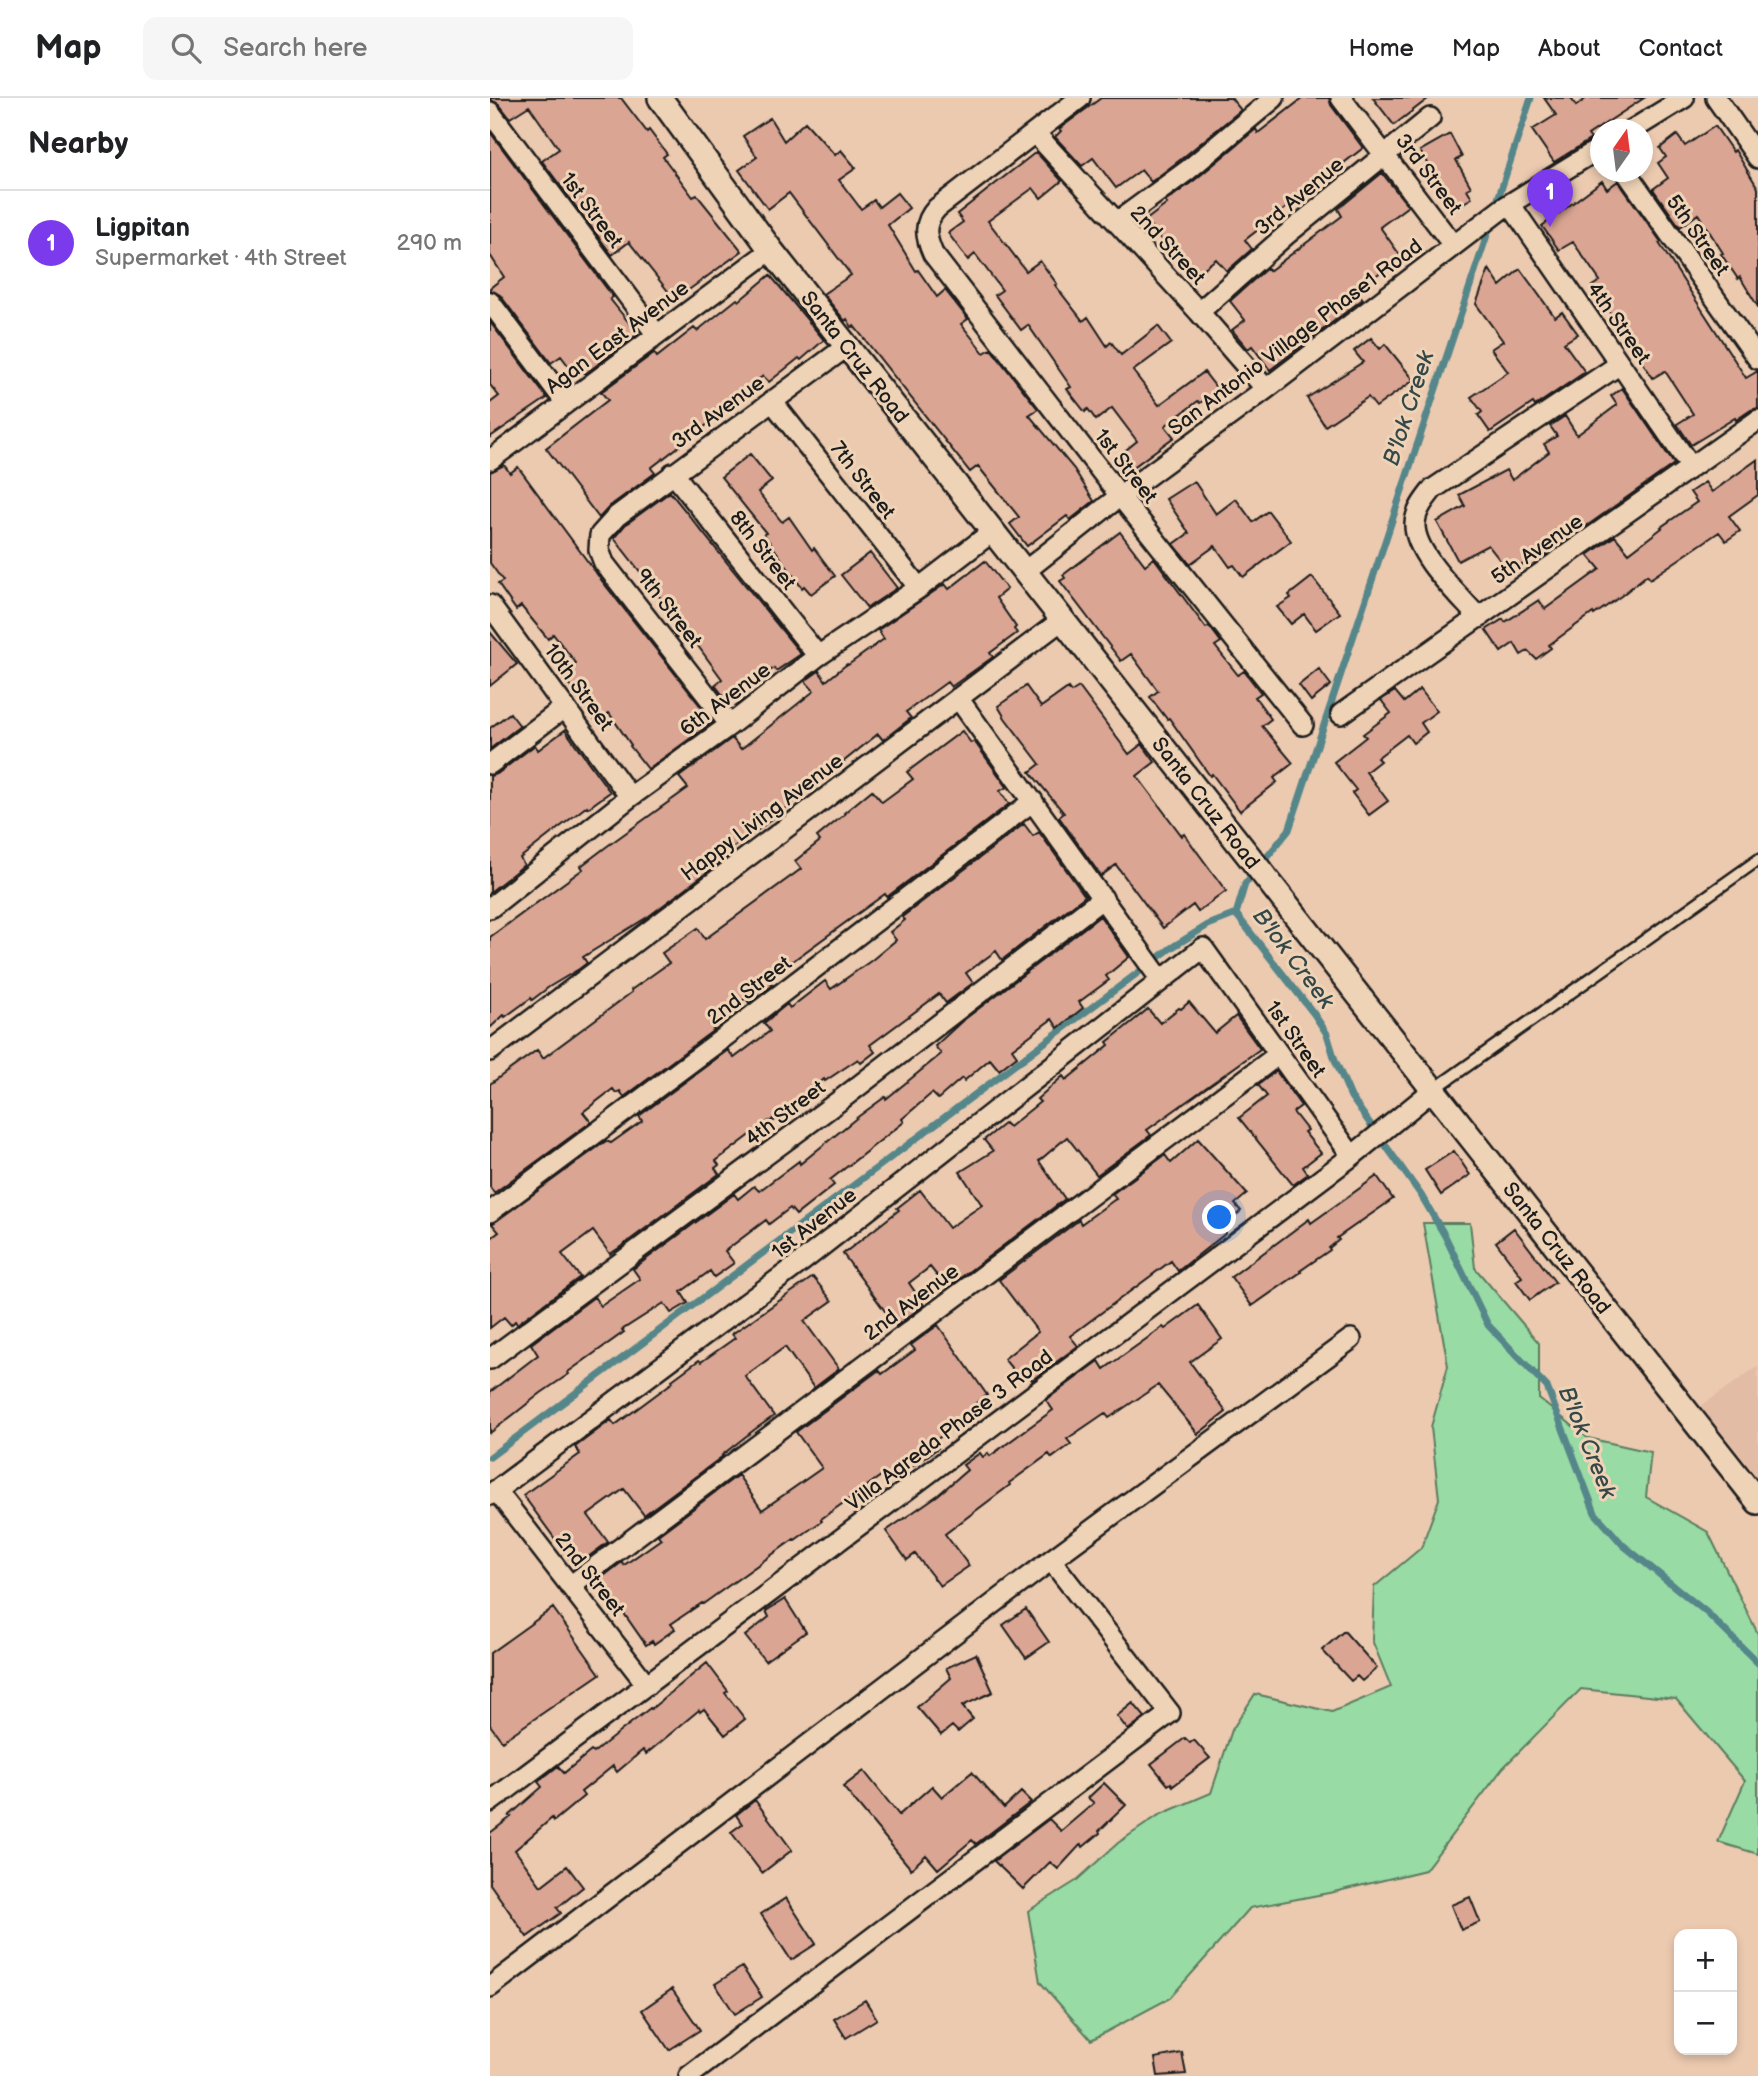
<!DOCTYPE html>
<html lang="en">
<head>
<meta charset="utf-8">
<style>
  :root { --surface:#fff; --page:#f6f6f6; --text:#202124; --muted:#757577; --line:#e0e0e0; --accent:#7c3aed }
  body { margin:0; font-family:"Balsamiq Sans",sans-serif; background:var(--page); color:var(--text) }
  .controls { position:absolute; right:21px; bottom:21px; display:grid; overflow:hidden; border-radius:14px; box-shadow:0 4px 10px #0003 }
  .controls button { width:63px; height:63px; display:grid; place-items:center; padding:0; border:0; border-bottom:2px solid var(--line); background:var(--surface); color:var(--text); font:35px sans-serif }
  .compass { position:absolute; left:1100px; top:21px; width:63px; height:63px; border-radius:50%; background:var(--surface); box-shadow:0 4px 10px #0003; rotate:14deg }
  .you { position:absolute; left:730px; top:1120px; width:24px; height:24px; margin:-18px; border:5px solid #fff; border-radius:50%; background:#1a73e8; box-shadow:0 0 0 10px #1a73e833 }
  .badge { display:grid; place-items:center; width:46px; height:46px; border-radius:50%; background:var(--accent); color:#fff; font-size:23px; font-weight:700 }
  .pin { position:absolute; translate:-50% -58px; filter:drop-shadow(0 2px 4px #0008) }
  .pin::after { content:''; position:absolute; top:37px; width:24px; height:21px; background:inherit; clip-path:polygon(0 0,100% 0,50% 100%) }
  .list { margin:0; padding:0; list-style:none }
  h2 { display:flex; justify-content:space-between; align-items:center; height:91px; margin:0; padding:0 28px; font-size:30px }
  h2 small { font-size:23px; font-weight:400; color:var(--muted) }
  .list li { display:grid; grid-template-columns:46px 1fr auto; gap:21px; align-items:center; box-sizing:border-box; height:105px; padding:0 28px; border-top:2px solid var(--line) }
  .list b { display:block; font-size:26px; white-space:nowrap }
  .list p { margin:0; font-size:23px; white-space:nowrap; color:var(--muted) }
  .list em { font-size:23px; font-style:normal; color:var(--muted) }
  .icon { flex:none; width:38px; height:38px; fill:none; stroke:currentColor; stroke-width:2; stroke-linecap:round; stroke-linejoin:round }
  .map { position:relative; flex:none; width:1268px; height:1978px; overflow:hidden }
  header { display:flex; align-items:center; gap:42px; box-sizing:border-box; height:98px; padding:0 35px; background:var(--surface); border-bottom:2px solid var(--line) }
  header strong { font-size:33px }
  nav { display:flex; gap:38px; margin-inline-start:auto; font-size:24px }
  .search { width:490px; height:63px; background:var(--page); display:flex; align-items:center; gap:18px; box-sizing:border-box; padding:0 24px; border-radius:14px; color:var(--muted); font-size:26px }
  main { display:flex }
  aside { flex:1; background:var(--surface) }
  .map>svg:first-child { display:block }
  .built { fill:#e3bca5 }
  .green { fill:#99dba5; stroke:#5a7c60; stroke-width:2 }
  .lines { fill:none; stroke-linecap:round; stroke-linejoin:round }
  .stream { stroke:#54868a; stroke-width:7 }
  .building { fill:#dba594; stroke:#1c1c1c; stroke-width:2 }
  .service-casing { stroke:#1c1c1c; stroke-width:15 }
  .minor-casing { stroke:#1c1c1c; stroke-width:24 }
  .tertiary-casing { stroke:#1c1c1c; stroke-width:28 }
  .service { stroke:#efd3b6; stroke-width:10 }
  .minor { stroke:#efd3b6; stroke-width:19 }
  .tertiary { stroke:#efd3b6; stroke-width:23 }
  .labels { text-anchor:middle; stroke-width:6; stroke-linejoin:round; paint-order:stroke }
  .street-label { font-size:21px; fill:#1c1c1c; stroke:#efd3b6 }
  .water-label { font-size:23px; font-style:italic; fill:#34484a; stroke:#efd3b6 }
</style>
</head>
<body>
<header>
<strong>Map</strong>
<div class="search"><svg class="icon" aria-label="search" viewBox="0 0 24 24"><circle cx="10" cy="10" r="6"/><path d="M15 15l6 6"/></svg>Search here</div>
<nav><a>Home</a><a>Map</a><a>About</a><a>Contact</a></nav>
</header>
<main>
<aside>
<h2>Nearby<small></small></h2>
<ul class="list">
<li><span class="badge">1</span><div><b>Ligpitan</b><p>Supermarket · 4th Street</p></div><em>290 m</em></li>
</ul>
</aside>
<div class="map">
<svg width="1268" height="1978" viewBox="0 0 1268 1978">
  <rect width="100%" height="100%" fill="#eccab0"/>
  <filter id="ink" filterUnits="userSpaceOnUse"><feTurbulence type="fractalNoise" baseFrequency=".0143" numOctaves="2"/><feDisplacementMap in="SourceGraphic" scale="14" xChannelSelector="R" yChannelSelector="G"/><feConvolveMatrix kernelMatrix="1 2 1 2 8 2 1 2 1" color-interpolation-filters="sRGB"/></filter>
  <g filter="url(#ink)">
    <path class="built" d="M1268 1268V1380L1211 1308Z"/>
    <path class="green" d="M933 1125H980L985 1170 1049 1245V1301L1098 1340 1161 1354 1156 1399 1218 1434 1268 1536V1756L1228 1744 1255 1683 1186 1601 1091 1591 1013 1670 935 1772 844 1794 760 1810 680 1900 601 1942 550 1884 538 1813 586 1783 628 1745 669 1717 721 1695 742 1632 765 1596 842 1614 901 1589 882 1542 884 1489 931 1450 949 1401 941 1329 958 1268Z"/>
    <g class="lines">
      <path class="stream" d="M1005 110 1041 0
        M746 816 824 916 837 936 845 962 861 999 931 1097 955 1138 998 1227 1057 1289 1105 1415 1133 1447 1216 1514 1268 1565
        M746 816 755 786 799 732 1001 125
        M0 1359 681 850 718 827 746 816"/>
    </g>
    <path class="building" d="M0 0H131L157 34 159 32 177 56 173 59 203 99 207 97 252 153 185 202 139 144 122 157 52 63 69 51 39 8 20 20 9 6 0 2Z
      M611 0H741L751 12 690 62 661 84 651 72 626 90 603 60 592 68 565 39 571 33 569 31Z
      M813 0H839L841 7 873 50 755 142 762 151 737 173 726 161 701 180 656 122 677 106 675 104 706 81 766 31 768 35Z
      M883 0H939L904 27Z
      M1054 0H1081L1086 8 1097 0H1154L1098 37 1101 41 1064 64 1042 32 1066 17Z
      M280 20 294 43 315 24 345 57 351 52 366 70 349 82 371 111 384 102 389 109 407 95 419 110 398 127 426 173 428 172 447 199 455 192 478 221 471 226 494 255 501 251 548 311 539 317 584 371 604 403 580 422 577 418 537 448 520 426 529 419 488 368 480 374 364 228 362 229 357 221 355 223 333 196 361 177 299 95 278 111 249 72 267 59 253 38Z
      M1225 28 1243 54 1245 52 1268 90V209L1250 179 1248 181 1231 156 1233 155 1208 116 1190 129 1163 91 1178 80 1168 65 1176 59 1170 50 1187 37 1195 48Z
      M0 34 123 199 120 201 148 236 95 276 91 270 84 275 71 258 61 265 10 197 0 192V190L14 179 0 157Z
      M960 36 972 59 966 62 981 89 977 91 982 100 963 111 930 53Z
      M546 54 572 83 551 100 543 90 498 123 536 173 550 163 567 186 565 187 593 223 598 219 617 248 621 244 631 257 668 228 681 245 643 273 669 307 714 274 728 292 710 305 708 303 675 328 684 339 642 370 631 356 647 343 622 310 606 322 598 311 595 314 577 291 581 289 538 227 531 232 505 197 512 192 485 156 478 162 458 135 473 124 467 116Z
      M892 75 918 108 890 129 912 160 885 178 886 180 868 195 873 201 780 272 762 248 758 251 742 232 755 222 740 203 777 170 779 173 852 118 848 111Z
      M1112 83 1117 91 1128 83 1171 144 1169 145 1256 280 1268 273V310L1261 312 1246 322 1245 320 1201 347 1187 326 1203 316 1175 273 1163 280 1102 188 1110 183 1083 144 1069 152 1052 128Z
      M999 171 1010 188 1030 171 1065 219 1072 214 1088 236 1074 245 1095 274 1045 308 1043 305 1000 334 988 317 992 314 981 299 1018 274 1001 251 1013 243 986 206Z
      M280 177 334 242 311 262 309 260 279 284 273 278 220 318 223 322 161 370 165 375 120 408 109 420 56 350 118 302 111 294 164 255 167 259 204 230 207 233 247 201 249 203Z
      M0 224 57 300 0 339V305L9 298 0 287Z
      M881 240 890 251 895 246 924 282 886 309 878 299 835 328 817 300 873 264 864 253Z
      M1132 290 1184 366 1053 459 1050 454 1025 472 1018 462 1013 466 998 447 968 463 947 424 975 408 969 397 1016 372 1022 382 1059 354 1054 346 1067 338 1060 328 1075 318 1087 337 1127 307 1121 298Z
      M260 356 282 383 268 394 292 424 299 419 322 452 324 450 345 478 321 496 314 488 312 490 274 436 276 435 231 379Z
      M1268 361V397L1239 418 1250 433 1236 443 1229 434 1160 481 1157 477 1131 498 1104 517 1103 515 1059 547 1061 550 1046 561 1038 553 1031 557 1024 545 1011 554 996 532 1013 521 1015 524 1049 502 1055 511 1110 471 1098 457 1125 438 1139 455 1172 430 1171 429 1207 404 1200 394 1215 384 1222 394Z
      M14 367 20 375 28 369 112 483 223 624 158 671 140 648 141 647 119 615 107 624 71 576 86 565 63 536 58 541 31 508 26 512 8 486 13 483 0 465V374Z
      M704 383 726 416 746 401 763 424 778 413 801 443 753 479 744 467 740 469 725 448 700 466 684 446 699 435 676 401Z
      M180 394 311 556 286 573 284 570 238 604 225 587 232 581 184 515 183 516 124 440 135 427Z
      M630 434 655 467 664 460 716 530 719 528 731 544 725 548 748 577 754 573 771 595 765 599 781 621 772 628 803 665 784 680 787 684 750 713 722 676 720 678 679 620 677 621 660 599 668 593 641 556 631 563 570 483 575 480 573 477Z
      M380 455 407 490 377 510 351 477Z
      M495 463 517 491 506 500 526 529 524 531 527 535 500 555 503 559 461 589 457 584 416 614 421 620 393 642 388 636 272 729 242 750 244 754 159 818 93 859 97 865 89 871 59 889 42 902 41 900 15 919 14 917 0 930V839L93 771 91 768 116 749 198 690 189 679 242 640 251 651 324 593 315 583 329 573 336 583 357 566 358 567 394 541 388 532 455 486 459 491Z
      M822 479 850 515 826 532 814 516 801 526 787 509 801 500 799 497Z
      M0 534 27 566 0 588Z
      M829 571 841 587 821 603 809 587Z
      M536 588 551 609 578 590 581 594 589 589 639 656 652 646 665 664 647 678 692 738 694 736 736 793 708 814 703 807 673 830 626 767 611 778 569 719 574 715 540 674 550 666 515 620 508 608Z
      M930 591 947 613 931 625 937 634 923 645 917 637 887 660 890 663 876 674 898 703 879 717 862 695 866 692 844 664 876 639 873 636 901 615 891 602 905 593 914 604Z
      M20 615 30 628 0 651V630Z
      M75 632 120 694 98 710 97 708 30 760 34 767 0 794V678L7 676 45 647 48 652Z
      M472 633 481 645 484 643 517 689 510 693 519 706 397 799 395 796 278 881 283 887 259 905 256 900 220 927 224 932 134 999 130 993 126 995 123 991 93 1014 101 1024 4 1095 0 1089V986L47 952 53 960 114 915 142 894 141 892 179 865 172 855 208 830 215 841 311 771 305 763 330 743 327 739 355 716 354 715 382 692 392 704 423 681 417 674Z
      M534 726 543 738 549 734 595 798 512 862 506 853 476 875 483 885 456 905 449 896 380 947 385 954 371 965 368 961 335 983 334 981 284 1023 283 1021 280 1024 279 1023 226 1063 229 1067 225 1070 229 1076 129 1150 120 1156 103 1133 72 1156 90 1179 27 1226 25 1223 21 1227 14 1219 0 1230V1141L9 1134 2 1126 116 1043 121 1045 152 1023 149 1018 238 952 244 960 280 933 274 925 297 906 300 910 335 883 341 891 382 862 406 842 400 834 415 822 412 819Z
      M610 818 639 859 616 878 619 882 589 904 593 910 568 930 562 921 522 951 527 958 509 972 500 961 474 983 472 980 448 1001 442 995 412 1021 414 1024 340 1082 344 1087 306 1117 300 1110 279 1126 276 1122 235 1153 244 1165 224 1179 220 1173 191 1194 198 1205 181 1215 174 1205 132 1232 134 1234 78 1274 79 1276 51 1295 0 1335V1294L48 1257 41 1246 104 1199 111 1208 150 1181 143 1171 244 1096 248 1101 264 1088 269 1093 309 1063 310 1066 369 1018 395 999 396 1001 451 956 445 948 471 924Z
      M699 904 725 935 746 918 770 951 657 1032 661 1037 607 1077 577 1039 549 1063 575 1101 457 1190 440 1169 419 1185 434 1207 406 1228 353 1156 409 1112 407 1110 430 1092 459 1130 492 1107 470 1074 503 1053 494 1042 515 1025 519 1029 550 1004 547 1001 573 978 576 982 619 947 617 944 658 911 670 925 689 910 691 911Z
      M786 973 811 1008 803 1014 817 1032 814 1034 831 1055 813 1069 818 1076 803 1087 749 1020 777 998 768 987Z
      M708 1041 757 1096 745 1106 751 1113 732 1130 736 1135 688 1173 681 1163 580 1238 588 1248 542 1282 538 1276 531 1282 514 1261 548 1234 509 1182 589 1122 591 1126 624 1102 626 1101 622 1096 675 1057 681 1065Z
      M964 1053 980 1077 951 1097 935 1072Z
      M887 1078 903 1101 847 1140 849 1142 839 1150 840 1152 810 1173 811 1174 762 1208 741 1179 819 1121 821 1125Z
      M1024 1130 1065 1184 1040 1202 1026 1183 1032 1179 1006 1144Z
      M323 1179 342 1203 314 1223 349 1271 324 1290 295 1249 255 1278 284 1318 264 1332 232 1357 233 1358 154 1417 134 1391 98 1417 118 1444 94 1462 90 1457 81 1463 33 1397 90 1356 85 1349 121 1322 125 1327 183 1284 182 1282 209 1262 211 1264 245 1240 242 1236Z
      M708 1207 732 1241 700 1264 736 1314 708 1336 668 1287 619 1320 615 1315 577 1341 581 1346 562 1360 559 1356 519 1385 520 1387 455 1436 479 1468 450 1488 425 1456 417 1462 396 1433 448 1397 477 1372 473 1367 490 1355 493 1359 498 1355 500 1358 563 1312 556 1302 609 1263 614 1271 673 1229 675 1231Z
      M448 1227 497 1297 482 1308 486 1314 443 1344 448 1350 419 1371 416 1368 398 1381 395 1375 331 1421 332 1423 305 1442 304 1441 213 1506 212 1505 181 1526 185 1531 164 1546 162 1543 156 1547 110 1481 132 1464 134 1467 171 1441 168 1437 248 1377 272 1412 332 1370 306 1334 389 1272 392 1276 425 1252 421 1247Z
      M295 1501 316 1534 275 1563 255 1538 279 1519 276 1513Z
      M63 1510 110 1576 12 1643 0 1627V1555Z
      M536 1511 559 1544 536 1560 513 1527Z
      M854 1533 887 1570 872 1583 867 1578 861 1583 832 1552Z
      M486 1556 503 1594 472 1608 483 1621 468 1634 462 1628 451 1637 427 1609 461 1580 456 1570Z
      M217 1565 238 1593 235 1595 255 1621 235 1637 214 1611 210 1614 209 1612 156 1656 153 1652 127 1674 123 1668 91 1694 94 1698 64 1723 62 1720 25 1752 51 1788 77 1768 93 1789 67 1810 71 1815 37 1839 0 1786V1735L21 1719 19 1718 52 1689 48 1684 54 1679 68 1668 74 1675 101 1653 103 1655 160 1610 161 1611Z
      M643 1605 655 1619 638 1632 627 1618Z
      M695 1640 700 1645 704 1642 720 1660 683 1688 681 1685 678 1687 661 1666Z
      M374 1673 409 1717 442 1688 452 1699 482 1674 514 1710 531 1694 541 1704 486 1746 482 1742 448 1771 436 1757 421 1771 353 1689Z
      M614 1685 636 1707 609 1733 610 1735 593 1749 591 1746 568 1771 560 1764 533 1791 504 1763 559 1721 571 1733 604 1705 598 1700Z
      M265 1702 302 1752 272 1775 241 1734 252 1726 246 1717Z
      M980 1799 990 1824 971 1832 961 1807Z
      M296 1800 326 1846 301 1862 271 1816Z
      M252 1869 272 1899 245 1916 225 1886Z
      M182 1891 210 1932 179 1952 152 1912Z
      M375 1902 387 1921 356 1940 344 1921Z
      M692 1955 696 1976 668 1978 665 1960Z"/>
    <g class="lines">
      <defs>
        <path id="service" d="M943 992 1268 762"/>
        <path id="minor" d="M590 0 447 110C433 125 435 138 443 156L630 398 813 627
          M851 0 963 147
          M1226 0 1268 60
          M0 14 167 237
          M1142 32 1194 0
          M545 35 709 214 776 291
          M1136 74 1268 261
          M1020 106 1201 369
          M627 124 698 72 784 0
          M0 204 76 305
          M709 214 796 137 940 20
          M282 303 429 490
          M0 362 281 152
          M183 375 328 558
          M534 474 630 398 776 291 1013 110 1110 50
          M0 507 140 699
          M989 520C969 497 923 455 925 425 926 412 935 401 943 391L1130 266
          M468 600 671 882
          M851 616 1268 322
          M240 627 114 465 109 452 110 437 127 418 356 249
          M0 666 75 609
          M0 810 140 699 240 627 328 558 429 490 502 434
          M0 953 572 522
          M0 1114 228 944 543 703
          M0 1261 349 1003 613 800
          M6 1392 157 1587
          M0 1397 314 1162 713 850 862 1058
          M80 1488 789 956
          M0 1704 862 1058 942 993
          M0 1889 561 1462 861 1241
          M199 1978 680 1615 561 1462"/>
        <path id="tertiary" d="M170 0 281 152 1268 1404"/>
      </defs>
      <use href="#service" class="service-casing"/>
      <use href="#minor" class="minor-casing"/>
      <use href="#tertiary" class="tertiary-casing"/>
      <use href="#service" class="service"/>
      <use href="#minor" class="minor"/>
      <use href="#tertiary" class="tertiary"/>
    </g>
  </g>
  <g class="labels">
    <g class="street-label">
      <text transform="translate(939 76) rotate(53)" y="7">3rd Street</text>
      <text transform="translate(809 98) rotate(-40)" y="7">3rd Avenue</text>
      <text transform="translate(102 112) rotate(53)" y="7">1st Street</text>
      <text transform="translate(1208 137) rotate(55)" y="7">5th Street</text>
      <text transform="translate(678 147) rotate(47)" y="7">2nd Street</text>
      <text transform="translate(1129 225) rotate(55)" y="7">4th Street</text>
      <text transform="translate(127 239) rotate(-37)" y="7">Agan East Avenue</text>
      <text transform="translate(805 239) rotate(-37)" y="7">San Antonio Village Phase1 Road</text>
      <text transform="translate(365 259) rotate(52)" y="7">Santa Cruz Road</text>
      <text transform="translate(228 314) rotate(-36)" y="7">3rd Avenue</text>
      <text transform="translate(636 368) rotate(52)" y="7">1st Street</text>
      <text transform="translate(373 382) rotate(52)" y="7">7th Street</text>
      <text transform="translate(1047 451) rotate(-35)" y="7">5th Avenue</text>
      <text transform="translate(273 452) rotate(52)" y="7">8th Street</text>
      <text transform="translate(179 510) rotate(52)" y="7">9th Street</text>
      <text transform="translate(89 589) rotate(54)" y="7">10th Street</text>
      <text transform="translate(235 601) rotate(-37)" y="7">6th Avenue</text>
      <text transform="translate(716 705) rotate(52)" y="7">Santa Cruz Road</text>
      <text transform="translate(272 719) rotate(-37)" y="7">Happy Living Avenue</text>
      <text transform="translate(259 892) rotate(-37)" y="7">2nd Street</text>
      <text transform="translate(806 941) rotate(55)" y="7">1st Street</text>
      <text transform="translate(295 1015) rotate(-37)" y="7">4th Street</text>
      <text transform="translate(324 1125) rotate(-38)" y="7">1st Avenue</text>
      <text transform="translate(1067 1150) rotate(52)" y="7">Santa Cruz Road</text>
      <text transform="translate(421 1204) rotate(-37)" y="7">2nd Avenue</text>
      <text transform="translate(459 1332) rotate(-37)" y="7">Villa Agreda Phase 3 Road</text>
      <text transform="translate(100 1476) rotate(52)" y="7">2nd Street</text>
    </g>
    <g class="water-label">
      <text transform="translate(918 310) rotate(-72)" y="8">B'lok Creek</text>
      <text transform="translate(804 860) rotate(53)" y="8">B'lok Creek</text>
      <text transform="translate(1098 1344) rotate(68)" y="8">B'lok Creek</text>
    </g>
  </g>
</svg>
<div class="controls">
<button>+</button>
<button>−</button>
</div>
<svg class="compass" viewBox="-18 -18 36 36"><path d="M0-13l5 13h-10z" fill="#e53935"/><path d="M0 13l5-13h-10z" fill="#757577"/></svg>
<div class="you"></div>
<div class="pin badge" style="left:1060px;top:129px">1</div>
</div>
</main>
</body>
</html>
